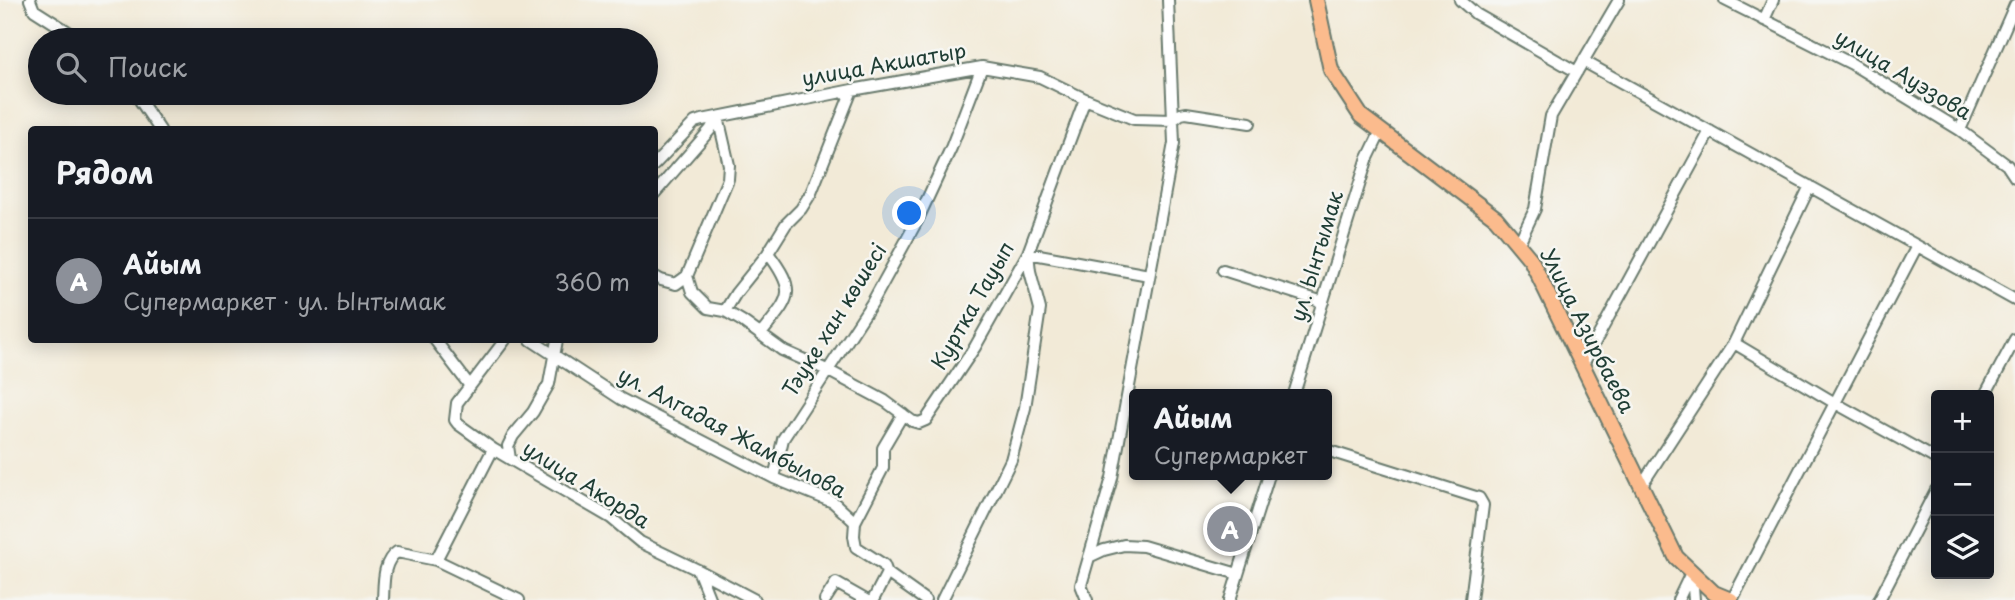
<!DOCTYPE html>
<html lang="ru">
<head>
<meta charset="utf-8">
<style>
  :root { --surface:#171b24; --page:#242831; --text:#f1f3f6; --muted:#9ea1a6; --line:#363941; --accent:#8c9099 }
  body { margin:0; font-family:"Playpen Sans",sans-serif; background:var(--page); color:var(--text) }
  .controls { position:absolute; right:21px; bottom:21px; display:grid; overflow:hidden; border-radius:7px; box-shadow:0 4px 18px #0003 }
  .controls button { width:63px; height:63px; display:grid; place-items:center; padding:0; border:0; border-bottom:2px solid var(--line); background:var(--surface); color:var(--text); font:35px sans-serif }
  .you { position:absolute; left:910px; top:214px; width:24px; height:24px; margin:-18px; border:5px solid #fff; border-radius:50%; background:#1a73e8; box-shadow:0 0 0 10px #1a73e833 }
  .badge { display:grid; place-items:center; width:46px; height:46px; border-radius:50%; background:var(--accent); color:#fff; font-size:23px; font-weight:700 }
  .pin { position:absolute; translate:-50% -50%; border:4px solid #fff; box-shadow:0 2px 7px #0006 }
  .popup { position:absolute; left:1129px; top:389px; width:203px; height:91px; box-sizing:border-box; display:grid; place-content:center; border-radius:7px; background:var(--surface); filter:drop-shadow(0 2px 5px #0005); font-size:23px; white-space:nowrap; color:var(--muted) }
  .popup b { font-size:26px; color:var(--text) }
  .popup::after { content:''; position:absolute; left:50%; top:100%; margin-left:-14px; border:14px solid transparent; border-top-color:var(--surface) }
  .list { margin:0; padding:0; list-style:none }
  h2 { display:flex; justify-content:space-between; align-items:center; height:91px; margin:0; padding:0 28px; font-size:30px }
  h2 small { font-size:23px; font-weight:400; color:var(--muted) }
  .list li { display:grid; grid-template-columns:46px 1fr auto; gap:21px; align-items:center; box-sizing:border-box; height:126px; padding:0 28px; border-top:2px solid var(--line) }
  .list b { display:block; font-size:26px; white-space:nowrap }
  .list p { margin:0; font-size:23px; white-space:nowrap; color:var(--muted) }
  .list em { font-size:23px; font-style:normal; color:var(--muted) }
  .icon { flex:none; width:38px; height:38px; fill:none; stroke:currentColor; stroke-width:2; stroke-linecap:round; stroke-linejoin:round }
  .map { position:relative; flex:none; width:2015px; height:600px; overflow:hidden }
  .search { position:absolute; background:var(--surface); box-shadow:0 4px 18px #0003; left:28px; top:28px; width:630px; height:77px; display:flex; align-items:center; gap:18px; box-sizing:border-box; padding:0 24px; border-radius:38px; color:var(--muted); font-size:26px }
  .panel { position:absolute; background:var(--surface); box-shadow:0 4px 18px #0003; left:28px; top:126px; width:630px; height:217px; border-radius:7px }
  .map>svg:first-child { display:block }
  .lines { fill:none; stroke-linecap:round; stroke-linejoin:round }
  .minor-casing { stroke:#697a6d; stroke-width:14 }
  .major-casing { stroke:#697a6d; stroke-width:18 }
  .minor { stroke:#fff; stroke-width:10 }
  .major { stroke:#fbbb8d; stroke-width:14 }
  .labels { text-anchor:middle; stroke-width:5; stroke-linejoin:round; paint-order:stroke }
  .street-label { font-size:21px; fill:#1f3d34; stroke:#f6f6f2 }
</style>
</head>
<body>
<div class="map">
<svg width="2015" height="600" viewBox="0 0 2015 600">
  <rect width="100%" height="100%" fill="#f6f6f2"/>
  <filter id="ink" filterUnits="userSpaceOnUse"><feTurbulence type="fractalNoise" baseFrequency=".0143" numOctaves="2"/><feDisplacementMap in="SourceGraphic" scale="14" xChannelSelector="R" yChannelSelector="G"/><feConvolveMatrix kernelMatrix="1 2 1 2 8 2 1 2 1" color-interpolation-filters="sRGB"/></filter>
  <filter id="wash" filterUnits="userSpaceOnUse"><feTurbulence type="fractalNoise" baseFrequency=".00686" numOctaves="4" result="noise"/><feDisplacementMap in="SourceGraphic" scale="28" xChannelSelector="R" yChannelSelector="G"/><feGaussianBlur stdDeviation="1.57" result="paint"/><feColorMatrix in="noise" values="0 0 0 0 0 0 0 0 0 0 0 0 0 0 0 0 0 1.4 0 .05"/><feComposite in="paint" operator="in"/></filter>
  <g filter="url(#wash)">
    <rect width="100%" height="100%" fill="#f2ead7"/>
  </g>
  <g filter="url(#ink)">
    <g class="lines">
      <defs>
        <path id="minor" d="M30 0 34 10 81 40
          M1460 0 1476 14 1577 72
          M1725 0 1852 64 1960 130 2007 165 2015 177
          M1764 20 1773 0
          M1583 61 2015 300
          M135 93 160 130
          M718 117 729 165 728 179 687 276 692 292 708 308 725 311 742 321 782 350 827 370 885 401 912 421 919 423 926 420 975 347 1028 253 1085 99
          M1960 130 2015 5
          M654 165 695 122 702 120 852 90 982 67 1040 77 1085 99 1134 119 1173 120 1181 114 1186 113 1250 123
          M654 194 710 130 718 117
          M1518 245 1535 209 1551 116 1619 0
          M1223 270 1323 302
          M654 276 661 280 676 284 687 276
          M725 311 736 293 768 253 786 224 801 209 811 193 852 90
          M761 334C789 298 799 294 768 253
          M435 340 470 386
          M505 340 457 403 455 420 458 424 493 449 611 518 640 542 698 570 755 600
          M531 340 621 399 774 478 833 502 855 522 854 536 856 547 884 565 887 573 925 600
          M1734 343 1835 403 1936 459
          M1583 364 1710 131
          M1294 394 1367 160 1381 131
          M1985 395 2015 339
          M1326 450 1479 498 1483 505 1471 600
          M510 459 508 446 513 436 533 412 549 384 557 340
          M774 478 783 439 872 303 917 221 951 148 982 67
          M1641 486 1734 343 1810 186
          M855 522 883 468V448L903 414
          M1089 557 1104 550 1124 545 1143 546 1238 574
          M436 560 493 449
          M698 570 710 600
          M1692 574 1694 600
          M383 600C384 584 382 562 397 552L436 560 519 600
          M825 600 836 583 866 600
          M873 600 887 573
          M942 600 1011 460 1025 408 1040 309 1030 271 1028 253 1149 275
          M1087 600 1081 585 1112 478 1174 143 1168 0
          M1230 600 1269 475
          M1678 600 1692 571
          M1732 600 1917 246
          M1879 600 1936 490"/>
        <path id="major" d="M1316 0 1331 70 1361 116 1496 218 1531 260 1676 557 1714 593 1731 600"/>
      </defs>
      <use href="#minor" class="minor-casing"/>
      <use href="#major" class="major-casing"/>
      <use href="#minor" class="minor"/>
      <use href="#major" class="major"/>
    </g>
  </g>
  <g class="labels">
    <g class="street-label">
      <text transform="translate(884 65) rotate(-10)" y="7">улица Акшатыр</text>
      <text transform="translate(1903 75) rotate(31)" y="7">улица Ауэзова</text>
      <text transform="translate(1317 256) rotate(-73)" y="7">ул. Ынтымак</text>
      <text transform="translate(973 306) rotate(-60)" y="7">Куртка Тауып</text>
      <text transform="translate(835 320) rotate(-58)" y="7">Тәуке хан көшесі</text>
      <text transform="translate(1587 331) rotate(63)" y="7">Улица Азирбаева</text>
      <text transform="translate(732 433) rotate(28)" y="7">ул. Алгадая Жамбылова</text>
      <text transform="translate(586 485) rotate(32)" y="7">улица Акорда</text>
    </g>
  </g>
</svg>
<div class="controls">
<button>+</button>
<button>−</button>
<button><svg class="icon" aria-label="layers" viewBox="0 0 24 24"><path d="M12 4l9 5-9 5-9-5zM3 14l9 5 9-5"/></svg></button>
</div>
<div class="you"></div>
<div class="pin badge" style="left:1230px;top:529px">A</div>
<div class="popup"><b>Айым</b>Супермаркет</div>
<div class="search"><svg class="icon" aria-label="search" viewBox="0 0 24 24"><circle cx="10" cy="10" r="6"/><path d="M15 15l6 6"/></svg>Поиск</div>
<section class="panel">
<h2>Рядом<small></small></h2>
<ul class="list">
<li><span class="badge">A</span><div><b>Айым</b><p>Супермаркет · ул. Ынтымак</p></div><em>360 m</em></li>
</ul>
</section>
</div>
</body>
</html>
